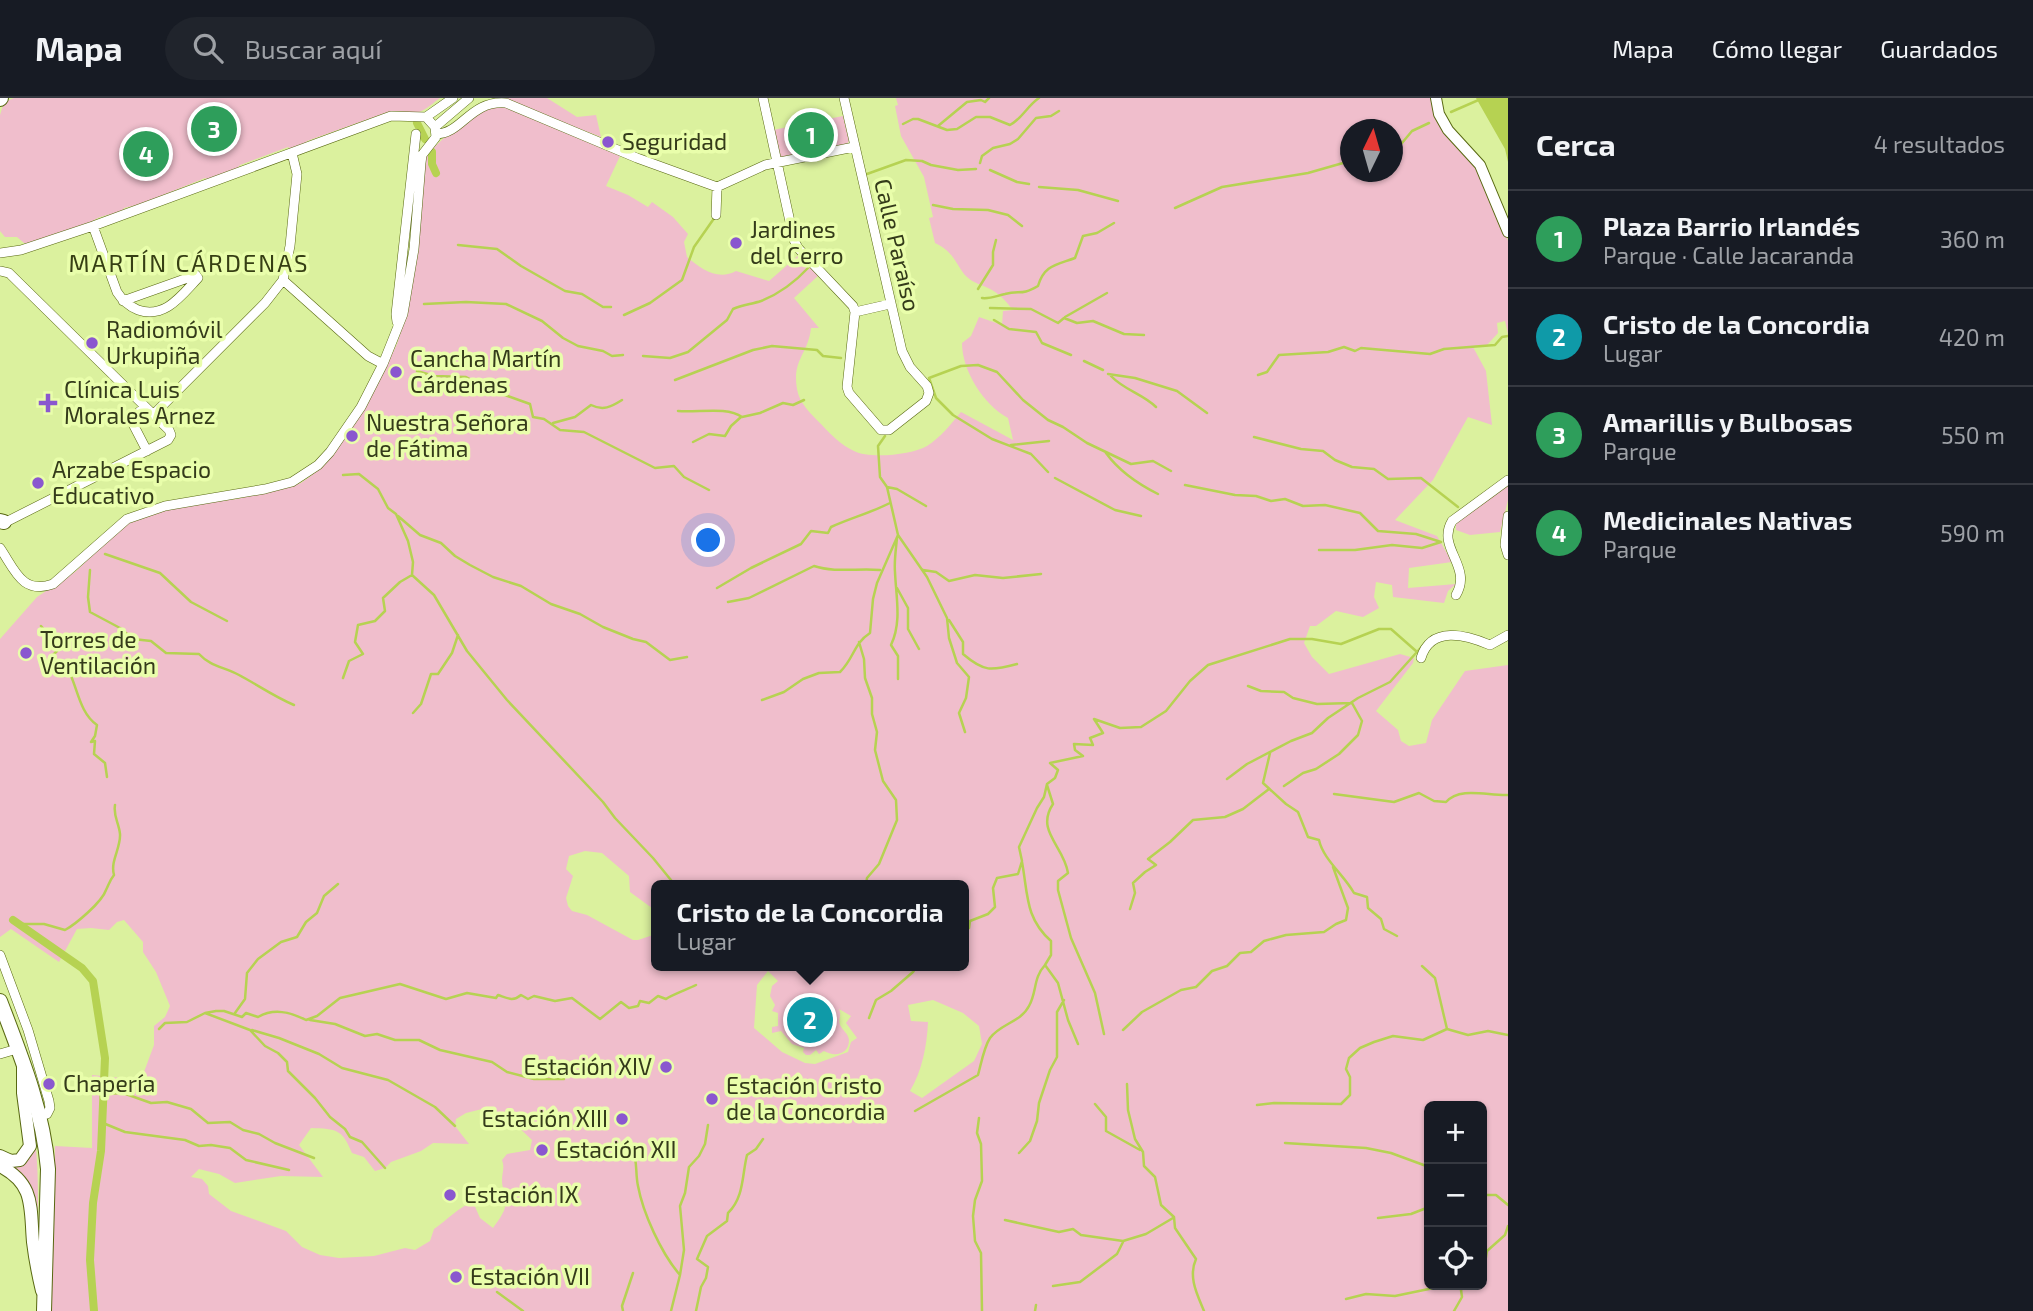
<!DOCTYPE html>
<html lang="es">
<head>
<meta charset="utf-8">
<style>
  :root { --surface:#171b24; --page:#20242c; --text:#f1f3f6; --muted:#9ea1a6; --line:#363941; --accent:#db2777 }
  body { margin:0; font-family:"Exo 2",sans-serif; background:var(--page); color:var(--text) }
  .controls { position:absolute; right:21px; bottom:21px; display:grid; overflow:hidden; border-radius:10px; box-shadow:0 2px 5px #0004 }
  .controls button { width:63px; height:63px; display:grid; place-items:center; padding:0; border:0; border-bottom:2px solid var(--line); background:var(--surface); color:var(--text); font:35px sans-serif }
  .compass { position:absolute; left:1340px; top:21px; width:63px; height:63px; border-radius:50%; background:var(--surface); box-shadow:0 2px 5px #0004; rotate:5deg }
  .you { position:absolute; left:709px; top:443px; width:24px; height:24px; margin:-18px; border:5px solid #fff; border-radius:50%; background:#1a73e8; box-shadow:0 0 0 10px #1a73e833 }
  .badge { display:grid; place-items:center; width:46px; height:46px; border-radius:50%; background:var(--accent); color:#fff; font-size:23px; font-weight:700 }
  .pin { position:absolute; translate:-50% -50%; border:4px solid #fff; box-shadow:0 2px 7px #0006 }
  .popup { position:absolute; left:651px; top:782px; width:318px; height:91px; box-sizing:border-box; display:grid; place-content:center; border-radius:10px; background:var(--surface); filter:drop-shadow(0 2px 5px #0005); font-size:23px; white-space:nowrap; color:var(--muted) }
  .popup b { font-size:26px; color:var(--text) }
  .popup::after { content:''; position:absolute; left:50%; top:100%; margin-left:-14px; border:14px solid transparent; border-top-color:var(--surface) }
  .list { margin:0; padding:0; list-style:none }
  h2 { display:flex; justify-content:space-between; align-items:center; height:91px; margin:0; padding:0 28px; font-size:30px }
  h2 small { font-size:23px; font-weight:400; color:var(--muted) }
  .list li { display:grid; grid-template-columns:46px 1fr auto; gap:21px; align-items:center; box-sizing:border-box; height:98px; padding:0 28px; border-top:2px solid var(--line) }
  .list b { display:block; font-size:26px; white-space:nowrap }
  .list p { margin:0; font-size:23px; white-space:nowrap; color:var(--muted) }
  .list em { font-size:23px; font-style:normal; color:var(--muted) }
  .icon { flex:none; width:38px; height:38px; fill:none; stroke:currentColor; stroke-width:2; stroke-linecap:round; stroke-linejoin:round }
  .map { position:relative; flex:none; width:1508px; height:1213px; overflow:hidden }
  header { display:flex; align-items:center; gap:42px; box-sizing:border-box; height:98px; padding:0 35px; background:var(--surface); border-bottom:2px solid var(--line) }
  header strong { font-size:33px }
  nav { display:flex; gap:38px; margin-inline-start:auto; font-size:24px }
  .search { width:490px; height:63px; background:var(--page); display:flex; align-items:center; gap:18px; box-sizing:border-box; padding:0 24px; border-radius:38px; color:var(--muted); font-size:26px }
  main { display:flex }
  aside { flex:1; background:var(--surface) }
  .map>svg:first-child { display:block }
  .green { fill:#f0becc; fill-rule:evenodd }
  .water { fill:#b6d252 }
  .lines { fill:none; stroke-linecap:round; stroke-linejoin:round }
  .stream { stroke:#b6d252; stroke-width:2.5 }
  .canal { stroke:#b6d252; stroke-width:8 }
  .minor-casing { stroke:#586811; stroke-width:10 }
  .tertiary-casing { stroke:#586811; stroke-width:12 }
  .secondary-casing { stroke:#586811; stroke-width:14 }
  .trunk-casing { stroke:#586811; stroke-width:16 }
  .minor { stroke:#fff; stroke-width:9 }
  .tertiary { stroke:#fff; stroke-width:10 }
  .secondary { stroke:#fff; stroke-width:12 }
  .trunk { stroke:#fff; stroke-width:14 }
  .poi-dot { fill:#8a57cf; stroke:#e9feab; stroke-width:2.5 }
  .labels { text-anchor:middle; stroke-width:7; stroke-linejoin:round; paint-order:stroke }
  .poi-label { font-size:23px; fill:#343b1a; stroke:#e9feab; text-anchor:start }
  .street-label { font-size:23px; fill:#343b1a; stroke:#e9feab }
  .neighbourhood-label { font-size:24px; letter-spacing:2px; fill:#363f14; stroke:#e9feab }
</style>
</head>
<body>
<header>
<strong>Mapa</strong>
<div class="search"><svg class="icon" aria-label="search" viewBox="0 0 24 24"><circle cx="10" cy="10" r="6"/><path d="M15 15l6 6"/></svg>Buscar aquí</div>
<nav><a>Mapa</a><a>Cómo llegar</a><a>Guardados</a></nav>
</header>
<main>
<div class="map">
<svg width="1508" height="1213" viewBox="0 0 1508 1213">
  <rect width="100%" height="100%" fill="#dbf19e"/>
  <path class="green" d="M14 0H440C434 4 426 12 419 14 410 17 400 11 388 14L307 43 304 48 291 51 288 49 240 67 235 73 211 83 205 80 141 106 124 110 122 114C110 117 97 117 88 127L32 146 24 145 17 139H5L0 133V17L4 4Z
    M507 0H547L577 19 596 17 601 39 507 3Z
    M896 0H1433L1477 67 1498 112 1508 143V236L1505 223 1497 225 1498 235 1487 247 1473 249 1486 273 1492 327 1468 319 1433 382 1395 422 1437 438 1452 464 1409 470 1408 490 1456 486 1448 493 1444 505 1393 499 1392 487 1376 484 1374 499 1379 510 1363 519 1336 513 1316 528H1310L1304 545 1312 559 1329 576 1400 556 1414 560 1413 565 1376 613 1398 632 1401 643 1409 648 1426 645 1432 622 1465 573 1508 567V1213H51L55 1048 92 1050V977L141 982 154 947V928L165 919 170 908 156 874 143 854V844L124 822 117 824 109 832 91 830 77 831 59 864 11 831 0 839V541L37 499 75 474 124 427 149 416 188 407 237 401 301 385 316 374 332 358 361 317 376 289 397 246 407 214 425 61C435 45 474 12 493 9 498 8 505 9 510 10L620 58 606 88 628 97 648 109 652 104 673 119 688 136 684 144 687 159C701 171 718 183 736 173L769 183 800 156 819 177 794 200 819 230H811C808 257 792 261 797 291 799 305 811 316 821 326 830 336 841 347 854 353 869 361 912 357 927 348 940 340 952 325 961 314L1013 342 1008 320C984 307 962 273 962 245L971 238 979 219 1002 227 1003 213 1013 212C1006 203 999 195 988 190 979 186 971 184 964 176 954 162 952 153 935 145L929 120 933 119 924 79 901 38 895 8 898 7ZM1350 32H1392V74H1350ZM585 753 602 755 629 778 630 794 656 813V787H964V868H656V836L638 842H633L587 817 572 813 568 808 566 800 573 778 566 771 569 758ZM768 873 778 883 772 888 770 898 775 907 772 913 778 915V928L772 929V935L781 933 792 946 804 950 803 954 806 957H810L816 952 819 956 824 953C834 959 849 957 849 942 848 935 843 933 840 927 838 920 842 917 839 911L851 918 846 925 857 940 851 944 848 954 815 966 805 965 782 954 754 930 757 887ZM933 902 963 915 979 928 982 946 974 963 922 1000 910 993C922 973 927 948 928 924L911 923 908 907ZM1429 1008H1482V1187H1429ZM486 1010 512 1023 532 1042 530 1052 507 1056 502 1062C505 1070 502 1074 502 1083 502 1090 505 1093 506 1099 507 1112 500 1120 493 1130L480 1120 473 1104C459 1109 447 1122 434 1131L430 1143 415 1152 405 1150 374 1158 339 1160 320 1157 302 1149 286 1133 231 1113 209 1096 208 1088 202 1081 191 1079 199 1071 219 1076 235 1085 281 1078 323 1079 299 1047 311 1030C337 1031 342 1031 352 1055L364 1059 375 1073 385 1070 391 1064 421 1053 433 1045 469 1046 455 1028 456 1021 466 1015Z
    M843 18 849 43 846 48 781 60 779 58 773 32Z
    M1508 387V402L1500 434 1470 437 1456 432V425Z
    M27 999C41 1053 38 1099 37 1154L34 1105 9 1068 25 1062Z"/>
  <path class="water" d="M1476 0H1508V64L1505 51Z"/>
  <g class="lines">
    <path class="stream" d="M1451 14 1483 0
      M903 26 913 21H918L947 32 957 31 976 19H990L1010 27C1023 20 1027 8 1039 0
      M938 28 967 4 981 2 985 4 989 0
      M1392 52 1397 51 1412 33 1429 25
      M980 65 982 58 993 50 1010 46 1018 41 1036 20 1051 18 1059 13
      M990 72 1017 84 1029 86
      M867 76 906 62 922 63 931 67 958 72 976 71
      M1039 89 1078 92 1118 103
      M933 107 953 111 988 112 1008 117 1022 128
      M1175 110 1222 89 1308 75 1350 63
      M458 147 497 151 521 168 565 193 582 196 603 209H611
      M978 191 993 167V154L996 142
      M982 200C990 201 996 198 1005 196 1020 192 1021 198 1038 188 1044 167 1056 167 1075 160L1083 138 1097 135 1114 125
      M424 206 466 204 506 206 542 223 563 240 578 248 603 253 612 258 623 257
      M990 210 1031 211 1058 225 1064 220 1077 225 1093 223 1124 236 1144 237
      M624 217 650 205 682 182 694 149 715 119
      M1065 219 1107 195
      M994 222 1009 231 1036 234 1042 245 1071 257
      M643 258 670 260 688 254 727 222 733 211C742 207 752 206 761 203 779 196 796 183 809 169
      M1084 263 1103 272
      M417 273 434 278 466 279 488 291 530 306 533 319 544 321 560 332 584 334 655 370 674 368 684 379 709 392
      M1108 276 1135 280 1177 293 1207 315
      M1258 277 1267 274 1279 257 1328 254 1344 249 1355 253 1361 250 1430 256 1444 251 1495 247 1502 239 1508 238
      M1111 278C1124 292 1143 296 1156 309
      M675 282 753 252 772 248 817 252 823 258 841 260
      M678 313C697 315 727 308 742 319L760 315 783 305 793 307 804 302
      M553 325 575 319 591 307C603 313 611 309 622 302
      M1254 339 1301 351 1323 353 1335 362 1352 369 1374 371 1388 381 1421 380 1458 409
      M693 344 709 336 725 338 731 328 741 319
      M1011 347 1049 343
      M1106 355C1119 373 1138 386 1158 396
      M1048 374 1031 356 992 341 953 317 936 300 929 280 961 268 978 267 997 274 1023 302 1048 322 1063 329 1087 345 1131 366 1153 363 1171 373
      M343 377 359 376 378 391 388 410 396 416 408 443 413 464 412 477 434 497 467 553 507 602 603 704 615 720 653 760 675 787
      M1055 380 1115 412 1141 418
      M1185 387 1235 397 1256 398 1271 403 1285 401 1303 408 1325 407 1360 415 1378 433 1416 436 1441 444
      M887 389 897 391 926 408
      M398 418 420 437 441 445 455 458 470 467 493 479 521 488 551 506 580 516 603 529 633 541 646 544 670 562 687 559
      M898 437 927 479 947 520 949 540 957 565 969 579 966 600 959 615 965 634
      M897 440C896 451 894 463 895 474 896 499 902 524 891 547L898 558V581
      M1319 452H1355L1392 447 1422 450 1441 444
      M105 456 160 475 191 504 227 523
      M90 472 88 499 90 514 120 530 133 541 151 543 166 555 199 556C210 568 224 569 239 577 258 587 273 598 294 607
      M923 472 936 474 949 483 975 477 1003 480 1041 476
      M717 490 751 470 801 446 811 433 828 435 831 429C851 420 870 415 890 405
      M897 490 908 510V531L919 551
      M728 504 749 500 814 468C835 475 858 470 880 472
      M949 522 963 544V556C984 574 991 573 1017 566
      M41 528 50 538
      M53 543 57 553 51 559C56 564 68 571 71 578 78 594 81 616 97 627L95 638 91 644 95 643 94 656 105 665 107 679
      M859 544 864 561 865 580 872 600V616L877 634 875 652 883 683 896 702 897 722 879 766 867 780 866 787
      M343 580 349 563 363 556 355 544 358 527 375 523 385 513 383 500 400 484 412 477
      M1248 588 1261 593 1284 594 1293 600 1317 606 1352 605 1362 623 1358 637 1339 656 1316 671 1303 675 1284 688
      M762 602 784 594 803 581 819 575 840 574C855 559 853 546 870 535L873 501 877 485 898 437 887 389 880 379 878 348 885 338
      M413 615 421 606 431 576H438L452 555 458 537
      M1270 655 1263 685 1286 706 1298 714 1308 739 1319 742C1323 761 1344 777 1354 795L1367 799 1368 810 1381 821 1384 831 1397 838
      M1227 681 1247 666 1291 643 1312 635 1328 620 1358 600 1390 584 1425 545
      M1047 687 1053 706C1035 733 1064 748 1068 775L1058 783V792L1071 840 1095 895 1104 936
      M1334 696 1394 704 1419 695 1434 703 1446 704C1460 688 1488 698 1508 697
      M1022 764C1028 796 1025 820 1051 843V857L1045 867 1058 885 1068 922 1078 946
      M1130 811 1135 795 1133 785 1145 774 1156 767 1148 761 1170 744 1193 722 1225 719 1243 711 1269 691
      M18 826H44L65 832C76 826 102 804 106 792 109 786 110 782 114 777 110 763 121 750 120 736 119 725 113 718 115 707
      M964 832 969 830 970 823 988 816 995 809 993 790 997 780 1018 776 1022 763 1019 749 1037 710 1044 699 1047 686 1055 680 1058 672 1050 665 1083 658 1075 652 1074 646 1093 647 1090 640 1103 635 1094 621 1120 630 1141 629 1166 613 1190 583 1208 567 1290 541H1312L1341 546 1379 531H1391L1416 553
      M1422 868 1435 880 1447 931
      M205 915 250 932 265 948 278 955 287 964 288 973 315 1000 330 1019 345 1031 350 1039 362 1044 385 1070
      M235 915 245 901 247 875 258 861 281 844 297 839 306 824 317 815 324 798 338 786
      M869 920 876 902 891 893 913 874 917 868
      M310 922 335 926 365 938 377 936 395 942H419L440 952 492 964 507 974 534 981H564
      M159 931 165 925 187 924 205 915 216 913H224L242 919 246 915 258 919C274 910 290 914 306 922L317 918 340 900 400 886 446 901 467 895 496 900 498 897C507 900 513 904 521 897L528 901 534 898 555 903 572 900 600 921 621 904 629 910 638 908 640 903 649 905 658 898 666 901C671 897 688 891 696 887
      M252 932 279 940 319 956 342 970 388 982 435 1009 455 1028
      M1123 932 1142 914 1181 892 1196 889 1212 873 1227 868 1240 855 1251 854 1264 843 1286 837 1324 834 1336 826 1346 822 1348 810 1333 769
      M1127 986 1128 1012 1135 1041 1143 1054 1144 1068 1155 1079 1161 1107 1174 1119 1175 1130 1196 1161C1188 1179 1197 1196 1204 1213
      M104 996 123 995 151 1005 167 1004 191 1011 208 1025 230 1024 243 1032 259 1036 275 1045 314 1060
      M1095 1006 1106 1019V1033L1140 1052
      M1257 1007 1274 1005 1341 1006 1350 997V979L1346 971 1349 960 1360 950 1374 944 1393 938 1423 942 1447 931 1468 937 1488 933 1508 937
      M915 1013 978 977C981 966 984 949 990 940 1000 926 1021 924 1029 908 1037 894 1033 880 1045 867
      M979 1020 977 1035 981 1046 982 1083 975 1102 973 1118 975 1143 981 1155 982 1213
      M103 1025 125 1034 185 1042 199 1048 211 1047 230 1050 246 1062 289 1072
      M1285 1045 1366 1050 1391 1055 1429 1069
      M632 1050C638 1063 635 1074 638 1088 643 1115 661 1155 680 1177L671 1213
      M1019 1055 1030 1043 1037 1023 1039 1005 1050 972 1057 959V914L1064 902
      M1482 1097H1496L1508 1107
      M1378 1120 1411 1116 1429 1109
      M1005 1122 1059 1134 1073 1131 1081 1137 1123 1143 1146 1136 1173 1120
      M1482 1172 1484 1171 1487 1153 1505 1137 1508 1128
      M680 1177 684 1152 680 1108 685 1095 689 1069 699 1058 705 1046 708 1027
      M1053 1188 1080 1184 1117 1156 1123 1144
      M497 1194 523 1213
      M1346 1201 1366 1196 1395 1198 1448 1187
      M623 1213 622 1208 633 1175
      M696 1213 701 1189 706 1180 708 1169 697 1161 707 1138 727 1123 728 1115C744 1100 742 1077 747 1057L756 1051 763 1041
      M1035 1213 1036 1207
      M1454 1213 1462 1199 1461 1192 1469 1187"/>
    <path class="canal" d="M417 25 425 41
      M432 54V66L436 75
      M13 822 82 870 93 883 105 960 101 1053 93 1105 90 1162 94 1213"/>
    <defs>
      <path id="minor" d="M763 0 794 142 798 150 853 208 855 214 847 289 849 295 881 332H889L926 303 929 295 927 288 910 269 902 253 844 0
        M426 19 453 0
        M435 29 469 0
        M436 36C462 36 470 2 506 5L637 60 717 89 765 67 854 49
        M716 117 717 89
        M93 128 117 194C122 202 129 208 138 212 165 221 181 198 198 180L196 177 123 203
        M0 155 21 152 93 128 391 18 426 19 435 29 436 39 422 57 421 65 414 151 403 216 383 266 361 309 330 354 318 367 292 384 265 391 165 408 127 421 53 486C22 497 15 472 0 450
        M0 173 9 175 169 332 171 337 168 342 2 426
        M283 182 368 258 383 266
        M855 214 890 206
        M397 224 396 216 416 36
        M145 309 134 318 133 326 147 353
        M153 317 265 205 283 182 290 148 297 76 292 55
        M1508 418 1505 447 1508 457
        M1456 497C1473 468 1436 450 1452 423L1508 382
        M1421 560C1431 527 1466 537 1490 547L1508 537
        M0 857 28 932 49 1003 50 1010 47 1016 40 1018
        M0 956 17 951"/>
      <path id="tertiary" d="M1436 0 1439 16 1448 32 1480 67 1508 134"/>
      <path id="secondary" d="M0 1058 11 1063 20 1062 30 1048 23 995V970
        M0 1068C35 1086 30 1109 33 1144 35 1161 38 1176 42 1193"/>
      <path id="trunk" d="M0 1 1 0
        M0 423 4 424
        M0 903C21 958 43 1012 48 1071L44 1213"/>
    </defs>
    <use href="#minor" class="minor-casing"/>
    <use href="#tertiary" class="tertiary-casing"/>
    <use href="#secondary" class="secondary-casing"/>
    <use href="#trunk" class="trunk-casing"/>
    <use href="#minor" class="minor"/>
    <use href="#tertiary" class="tertiary"/>
    <use href="#secondary" class="secondary"/>
    <use href="#trunk" class="trunk"/>
  </g>
  <g class="poi-dot">
    <circle cx="608" cy="44" r="7"/>
    <circle cx="736" cy="145" r="7"/>
    <circle cx="92" cy="245" r="7"/>
    <circle cx="396" cy="274" r="7"/>
    <path d="M44.5 294.5h7v7h7v7h-7v7h-7v-7h-7v-7h7z"/>
    <circle cx="352" cy="338" r="7"/>
    <circle cx="38" cy="385" r="7"/>
    <circle cx="26" cy="555" r="7"/>
    <circle cx="666" cy="969" r="7"/>
    <circle cx="49" cy="986" r="7"/>
    <circle cx="712" cy="1001" r="7"/>
    <circle cx="622" cy="1021" r="7"/>
    <circle cx="542" cy="1052" r="7"/>
    <circle cx="450" cy="1097" r="7"/>
    <circle cx="456" cy="1179" r="7"/>
  </g>
  <g class="labels">
    <g class="poi-label">
      <text x="622" y="52">Seguridad</text>
      <text x="750" y="140">Jardines<tspan x="750" dy="26">del Cerro</tspan></text>
      <text x="106" y="240">Radiomóvil<tspan x="106" dy="26">Urkupiña</tspan></text>
      <text x="410" y="269">Cancha Martín<tspan x="410" dy="26">Cárdenas</tspan></text>
      <text x="64" y="300">Clínica Luis<tspan x="64" dy="26">Morales Arnez</tspan></text>
      <text x="366" y="333">Nuestra Señora<tspan x="366" dy="26">de Fátima</tspan></text>
      <text x="52" y="380">Arzabe Espacio<tspan x="52" dy="26">Educativo</tspan></text>
      <text x="40" y="550">Torres de<tspan x="40" dy="26">Ventilación</tspan></text>
      <text x="652" y="977" text-anchor="end">Estación XIV</text>
      <text x="63" y="994">Chapería</text>
      <text x="726" y="996">Estación Cristo<tspan x="726" dy="26">de la Concordia</tspan></text>
      <text x="608" y="1029" text-anchor="end">Estación XIII</text>
      <text x="556" y="1060">Estación XII</text>
      <text x="464" y="1105">Estación IX</text>
      <text x="470" y="1187">Estación VII</text>
    </g>
    <g class="street-label">
      <text transform="translate(897 147) rotate(77)" y="8">Calle Paraíso</text>
    </g>
    <g class="neighbourhood-label">
      <text x="189" y="174">MARTÍN CÁRDENAS</text>
    </g>
  </g>
</svg>
<div class="controls">
<button>+</button>
<button>−</button>
<button><svg class="icon" aria-label="locate" viewBox="0 0 24 24"><circle cx="12" cy="12" r="6"/><path d="M12 2v4M12 18v4M2 12h4M18 12h4"/></svg></button>
</div>
<svg class="compass" viewBox="-18 -18 36 36"><path d="M0-13l5 13h-10z" fill="#e53935"/><path d="M0 13l5-13h-10z" fill="#9ea1a6"/></svg>
<div class="you"></div>
<div class="pin badge" style="left:811px;top:37px;background:#2e9e5b">1</div>
<div class="pin badge" style="left:810px;top:922px;background:#0f9aa8">2</div>
<div class="popup"><b>Cristo de la Concordia</b>Lugar</div>
<div class="pin badge" style="left:214px;top:31px;background:#2e9e5b">3</div>
<div class="pin badge" style="left:146px;top:56px;background:#2e9e5b">4</div>
</div>
<aside>
<h2>Cerca<small>4 resultados</small></h2>
<ul class="list">
<li><span class="badge" style="background:#2e9e5b">1</span><div><b>Plaza Barrio Irlandés</b><p>Parque · Calle Jacaranda</p></div><em>360 m</em></li>
<li><span class="badge" style="background:#0f9aa8">2</span><div><b>Cristo de la Concordia</b><p>Lugar</p></div><em>420 m</em></li>
<li><span class="badge" style="background:#2e9e5b">3</span><div><b>Amarillis y Bulbosas</b><p>Parque</p></div><em>550 m</em></li>
<li><span class="badge" style="background:#2e9e5b">4</span><div><b>Medicinales Nativas</b><p>Parque</p></div><em>590 m</em></li>
</ul>
</aside>
</main>
</body>
</html>
